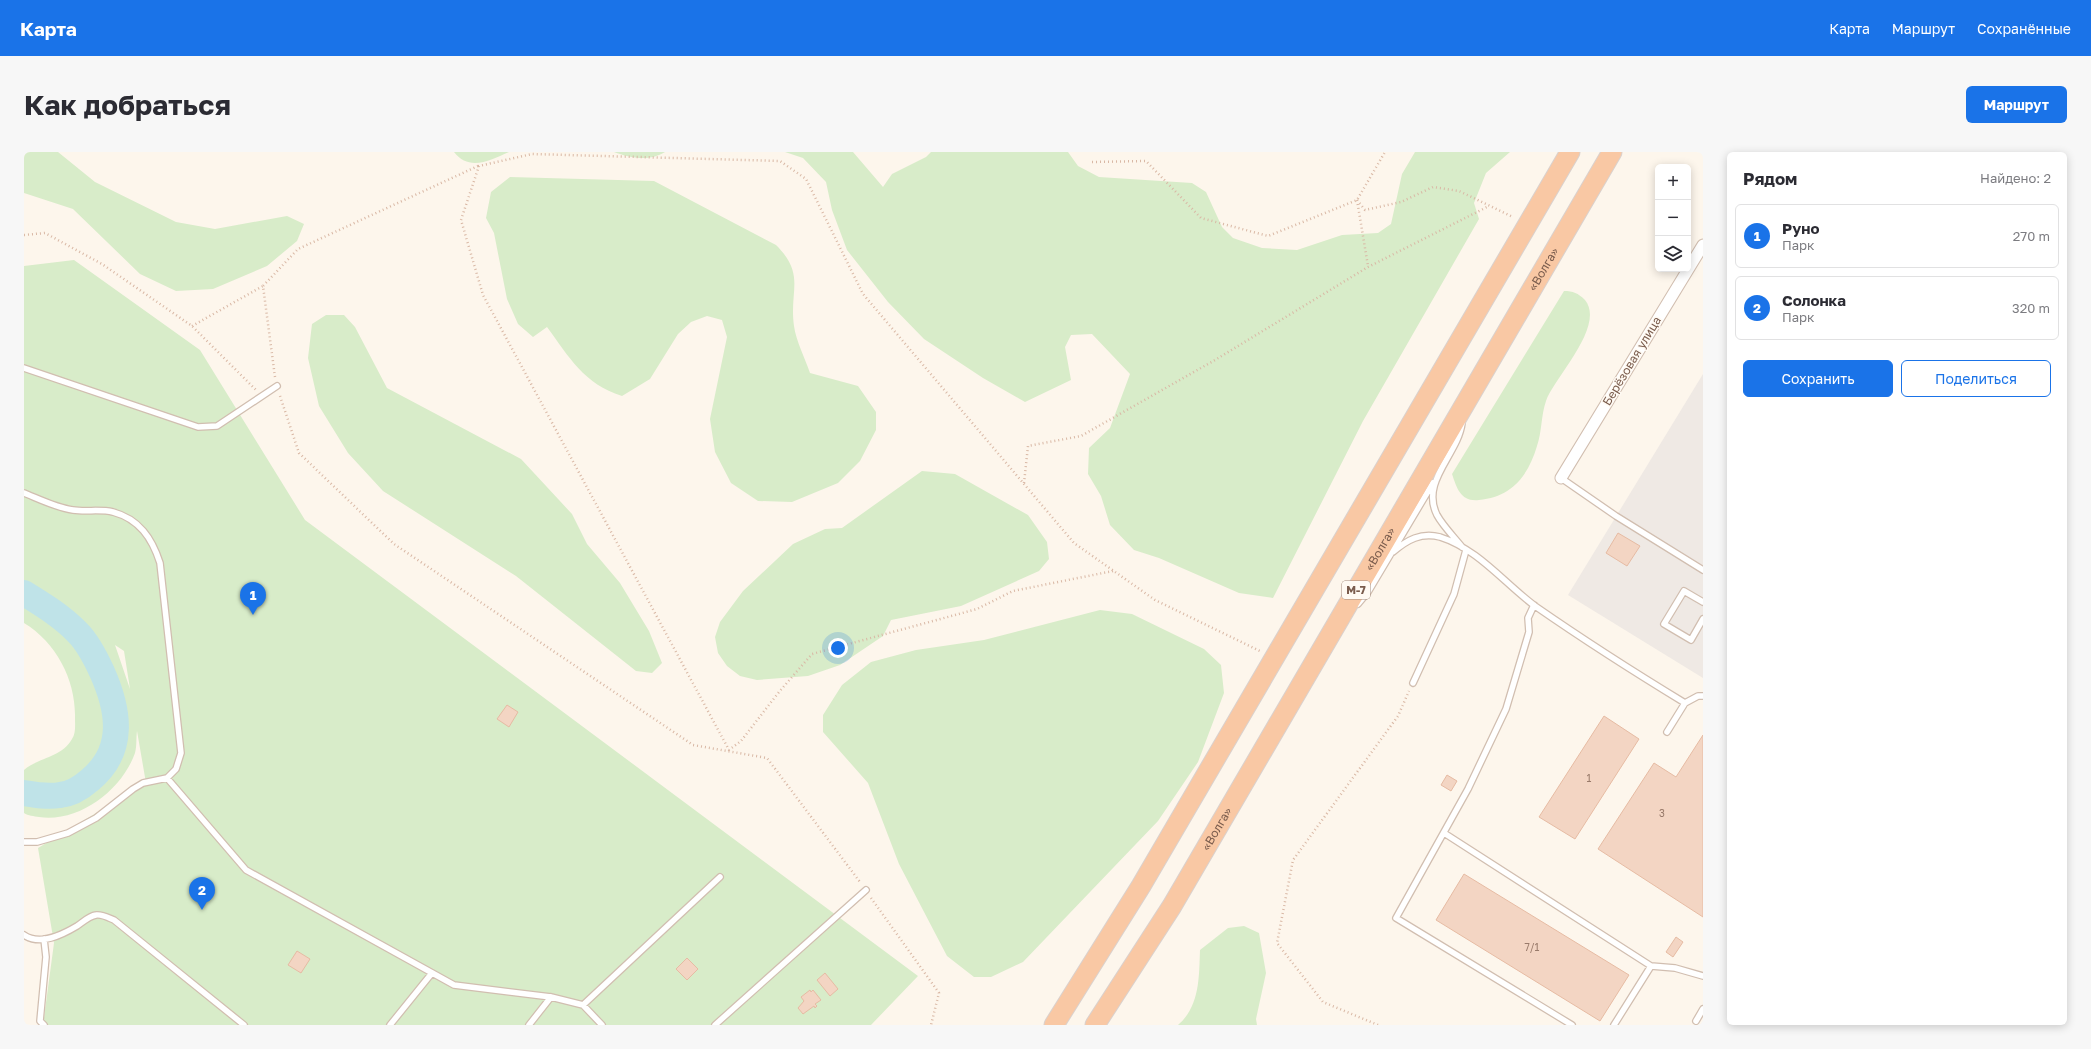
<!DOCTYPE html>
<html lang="ru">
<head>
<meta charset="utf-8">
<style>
  :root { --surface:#fff; --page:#f7f7f7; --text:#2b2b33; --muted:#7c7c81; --line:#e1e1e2; --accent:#1a73e8 }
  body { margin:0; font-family:"Golos Text",sans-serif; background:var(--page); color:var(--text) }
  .controls { position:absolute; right:12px; top:12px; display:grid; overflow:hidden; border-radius:6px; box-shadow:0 2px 10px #0003 }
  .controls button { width:36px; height:36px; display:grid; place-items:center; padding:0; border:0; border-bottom:1px solid var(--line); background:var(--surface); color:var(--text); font:20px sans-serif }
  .you { position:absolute; left:814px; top:496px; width:14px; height:14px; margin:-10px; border:3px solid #fff; border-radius:50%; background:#1a73e8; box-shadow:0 0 0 6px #1a73e833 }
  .badge { display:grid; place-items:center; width:26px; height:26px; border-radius:50%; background:var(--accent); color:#fff; font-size:13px; font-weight:700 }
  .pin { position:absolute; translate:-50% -33px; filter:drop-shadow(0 1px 2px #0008) }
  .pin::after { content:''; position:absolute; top:21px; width:14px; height:12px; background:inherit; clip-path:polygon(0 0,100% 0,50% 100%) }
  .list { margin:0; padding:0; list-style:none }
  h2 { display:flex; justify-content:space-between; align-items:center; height:52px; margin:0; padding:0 16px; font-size:17px }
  h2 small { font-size:13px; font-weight:400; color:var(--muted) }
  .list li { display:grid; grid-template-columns:26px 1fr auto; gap:12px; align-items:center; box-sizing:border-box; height:64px; margin:0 8px 8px; padding:0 8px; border:1px solid var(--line); border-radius:6px }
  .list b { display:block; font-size:15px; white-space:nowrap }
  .list p { margin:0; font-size:13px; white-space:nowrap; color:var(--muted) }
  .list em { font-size:13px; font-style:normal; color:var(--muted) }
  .actions { display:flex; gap:8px; padding:12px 16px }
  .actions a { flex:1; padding:9px 0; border:1px solid var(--accent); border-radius:6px; text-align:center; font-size:14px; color:var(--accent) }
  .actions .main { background:var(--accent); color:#fff }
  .icon { flex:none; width:22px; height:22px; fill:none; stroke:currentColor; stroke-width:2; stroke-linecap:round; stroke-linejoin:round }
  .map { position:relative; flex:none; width:1679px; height:873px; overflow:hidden; border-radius:6px }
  header { display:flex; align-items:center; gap:24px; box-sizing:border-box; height:56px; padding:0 20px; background:var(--accent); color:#fff }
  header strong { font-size:19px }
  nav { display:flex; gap:22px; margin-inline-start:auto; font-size:14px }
  .intro { display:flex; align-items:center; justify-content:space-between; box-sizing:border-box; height:96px; padding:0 24px }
  h1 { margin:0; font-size:28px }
  .button { padding:10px 18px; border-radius:6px; background:var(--accent); color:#fff; font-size:14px; font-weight:700 }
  main { display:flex; gap:24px; padding:0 24px }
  aside { flex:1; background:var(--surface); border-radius:6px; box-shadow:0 2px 10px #0003 }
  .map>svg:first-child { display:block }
  .industrial { fill:#efe9e4 }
  .green { fill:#d8ecc9; fill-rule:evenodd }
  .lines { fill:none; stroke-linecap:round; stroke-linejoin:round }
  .river { stroke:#bfe3e8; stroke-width:26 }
  .building { fill:#f3d5c3; stroke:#e6bba3 }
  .service-casing { stroke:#d1beb0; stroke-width:8 }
  .minor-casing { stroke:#d1beb0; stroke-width:13 }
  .trunk-casing { stroke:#dad1cd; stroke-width:21 }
  .path { stroke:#d9b8a5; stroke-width:2.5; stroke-dasharray:1 3; stroke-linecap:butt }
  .service { stroke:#fff; stroke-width:5.5 }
  .minor { stroke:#fff; stroke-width:11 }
  .trunk { stroke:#f9c8a4; stroke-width:19 }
  .labels { text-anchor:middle; stroke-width:3; stroke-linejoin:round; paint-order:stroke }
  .number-label { font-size:10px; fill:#987a6a }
  .shield { fill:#fffaf3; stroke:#a28b7f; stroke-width:1 }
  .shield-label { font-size:11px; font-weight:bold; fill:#7a5c4d }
  .street-label { font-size:12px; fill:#7a5c4d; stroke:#fffaf3 }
</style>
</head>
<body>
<header>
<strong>Карта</strong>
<nav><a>Карта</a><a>Маршрут</a><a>Сохранённые</a></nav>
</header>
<div class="intro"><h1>Как добраться</h1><a class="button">Маршрут</a></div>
<main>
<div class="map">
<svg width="1679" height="873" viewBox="0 0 1679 873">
  <rect width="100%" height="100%" fill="#fdf6ec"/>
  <path class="industrial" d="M1679 222V526L1544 443Z"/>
  <path class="green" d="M0 0H34L71 30 152 70 191 77 263 64 280 72 273 89 243 114 189 137 152 139 116 122 49 57 0 41Z
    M430 0H485C467 8 445 20 430 0Z
    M590 0H641C625 10 606 6 590 0Z
    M761 0H829L859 35 868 22 902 5 907 0H1044L1054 14 1075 25 1168 31 1182 40 1198 75 1209 86 1238 96 1273 98 1318 83 1354 81 1367 72 1378 22 1391 0H1486L1462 21 1450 51 1455 67 1339 269 1249 446 1215 441 1135 406 1110 398 1086 373 1077 344 1064 322 1065 296 1086 276 1106 222 1068 182 1047 183 1041 195 1047 228 1001 250 959 226 900 187 864 150 823 98 808 58 802 30 779 6Z
    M486 25 630 29 752 93C782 123 765 138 770 174 772 189 781 206 786 221L834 234 852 260V278L836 309 814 331 768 350 734 349 707 331 691 300 686 267 703 185 698 168 683 164 667 170 654 182 626 227 598 244C560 232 545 205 523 175L509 185 494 172 483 147 470 81 462 66 467 40Z
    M50 108 176 198 281 368 894 824 847 873H19L30 791 14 696 122 631 113 579C112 586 113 594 111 601 98 638 55 671 15 665 10 664 4 664 0 661V618C15 605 37 606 48 587 52 581 51 573 51 566 52 529 33 491 0 471V114ZM91 493 100 499 106 537Z
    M1540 139C1549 139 1554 141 1561 148 1582 174 1530 226 1522 249 1517 263 1518 280 1513 294 1504 324 1488 345 1455 348 1437 350 1433 337 1428 322Z
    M302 163H320L331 175 363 236 497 307 548 362 563 392 596 431 625 479 638 511 628 521 612 519 492 424 359 339 324 301 295 254 284 206 288 172Z
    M898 319 931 322 1004 363 1023 390 1025 407 1015 419 937 454 867 468 859 484 816 513 784 524 733 528 716 524 703 514 694 501 691 485 696 470 719 439 769 392 801 377 818 376Z
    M1076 458 1108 462 1180 497 1197 513 1200 541 1174 610 1134 669 999 810 967 825H950L923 804 875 712 844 631 799 580V563L818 533 847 510 892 498 960 488Z
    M1220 774 1235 781 1242 821 1232 867 1233 873H1154C1176 854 1175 825 1176 798L1204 776Z"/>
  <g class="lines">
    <path class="river" d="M0 441C18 452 39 465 54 481 64 491 72 507 78 520 95 558 102 598 66 628 58 635 47 642 36 643 24 645 12 643 0 641"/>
  </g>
  <path class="building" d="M1594 381 1616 394 1603 414 1582 401Z
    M483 553 494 560 485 575 473 567Z
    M1580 564 1615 587 1551 687 1515 665Z
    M1679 583V765L1574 697 1630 611 1652 625Z
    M1423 623 1433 629 1427 639 1417 633Z
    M1440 722 1605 823 1576 869 1412 768Z
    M1652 785 1659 790 1649 805 1642 800Z
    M273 799 286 807 277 821 264 813Z
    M663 806 674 817 663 828 652 817Z
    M801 821 814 837 806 844 793 828Z
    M786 838 787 840 789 838 797 848 791 852 793 854 791 856 790 854 779 862 774 856 780 849 777 845Z"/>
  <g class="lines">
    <defs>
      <path id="service" d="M0 216 174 275 193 274 253 234
        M1537 326 1592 364 1679 418
        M0 341C15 347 33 356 49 358 62 360 76 357 89 360 115 367 128 386 136 411L157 601 152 617 143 626 119 631 109 637 72 666 44 681 13 690H0
        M1438 395C1430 385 1419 374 1413 363 1396 329 1434 303 1438 271
        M1369 400C1383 388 1397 380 1416 385 1454 397 1480 431 1511 454 1560 488 1610 520 1661 551L1643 580
        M1679 450 1660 439 1640 472 1667 488 1679 467
        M1334 452 1344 440 1409 331
        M1510 453 1504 466 1505 480 1482 557 1444 637 1372 766 1548 873
        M1389 531 1430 442 1442 398
        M1661 551 1674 544H1679
        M143 626 222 718 430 833 527 845 559 853 578 873
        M1420 681 1627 814 1651 816 1679 824
        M0 783C16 794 38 783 53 774 59 770 65 764 72 763 78 762 85 766 90 768L220 873
        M20 787 22 805 16 869 20 873
        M559 853 696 725
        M1672 869 1679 857
        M366 873 408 821
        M505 873 527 845
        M691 873 842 738
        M1590 873 1627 814"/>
      <path id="minor" d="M1537 326 1679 93"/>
      <g id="trunk">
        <path d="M1030 873 1117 734 1546 0"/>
        <path id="s1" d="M1071 873 1148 754 1588 0"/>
      </g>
    </defs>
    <use href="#service" class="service-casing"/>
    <use href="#minor" class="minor-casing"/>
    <use href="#trunk" class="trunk-casing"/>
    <path class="path" d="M1068 10 1122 9 1177 66 1244 84 1333 48 1361 0
      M1333 48 1341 58 1377 50 1409 35 1435 39 1489 65
      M1333 48 1344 114
      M0 83 21 81 78 112 168 174 232 238
      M168 174 239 134
      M251 225 239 134 274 97 454 14
      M256 244 275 301 370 392 669 593 743 606 836 730
      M1000 331 1004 294 1057 284 1191 208 1344 115 1465 54
      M1089 419 989 439 953 457 788 502 755 540 717 589 705 598 459 143 437 68 455 14 508 2 756 9 782 27 839 142 1050 391 1131 448 1236 499
      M847 746 915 841 907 873
      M1354 873 1299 850 1253 791 1269 708 1374 564 1385 539"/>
    <use href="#service" class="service"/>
    <use href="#minor" class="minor"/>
    <use href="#trunk" class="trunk"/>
  </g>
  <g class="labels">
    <g class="number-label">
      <text x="1565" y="630">1</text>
      <text x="1638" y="665">3</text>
      <text x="1508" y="799">7/1</text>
    </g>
    <rect class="shield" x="1318" y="429" width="28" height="18" rx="3"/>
    <g class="shield-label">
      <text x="1332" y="442">М-7</text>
    </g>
    <g class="street-label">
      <text dy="4" stroke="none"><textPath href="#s1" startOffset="879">«Волга»</textPath></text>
      <text transform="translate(1608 209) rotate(-59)" y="4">Берёзовая улица</text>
      <text dy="4" stroke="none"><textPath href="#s1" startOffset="555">«Волга»</textPath></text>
      <text dy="4" stroke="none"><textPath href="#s1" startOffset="231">«Волга»</textPath></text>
    </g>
  </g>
</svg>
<div class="controls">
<button>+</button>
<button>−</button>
<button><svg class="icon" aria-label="layers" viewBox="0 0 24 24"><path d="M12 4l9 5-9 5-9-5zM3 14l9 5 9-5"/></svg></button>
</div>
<div class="you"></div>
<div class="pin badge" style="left:229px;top:463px">1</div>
<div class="pin badge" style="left:178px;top:758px">2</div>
</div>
<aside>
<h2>Рядом<small>Найдено: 2</small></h2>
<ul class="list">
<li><span class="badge">1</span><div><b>Руно</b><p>Парк</p></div><em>270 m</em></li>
<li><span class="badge">2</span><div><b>Солонка</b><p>Парк</p></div><em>320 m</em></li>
</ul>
<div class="actions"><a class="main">Сохранить</a><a>Поделиться</a></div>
</aside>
</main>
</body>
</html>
